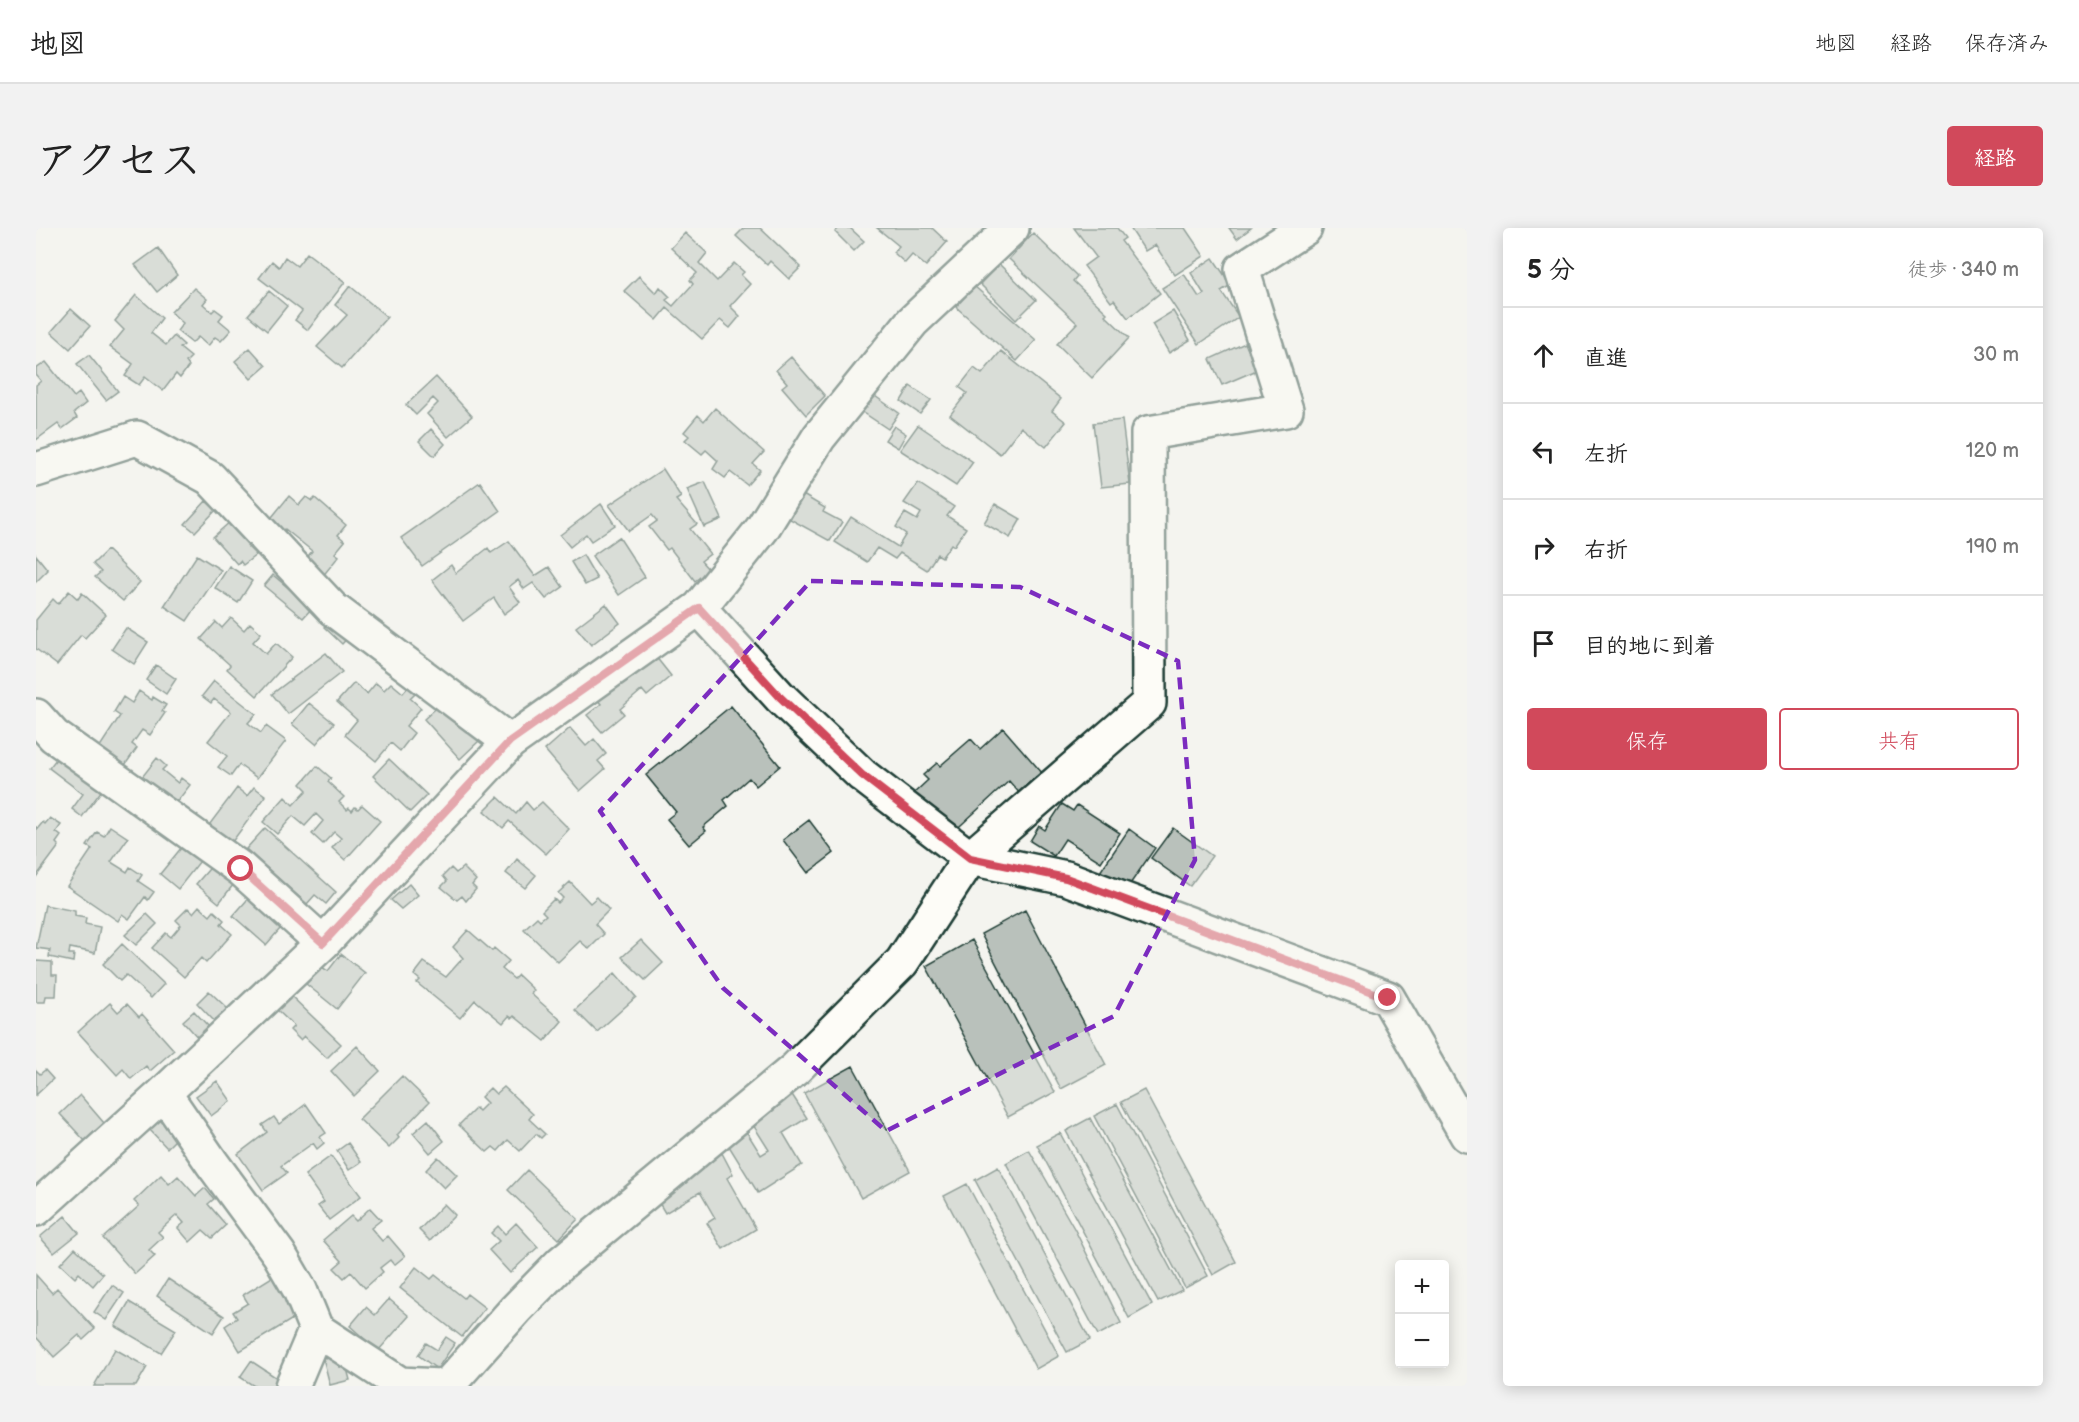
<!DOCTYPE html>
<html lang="ja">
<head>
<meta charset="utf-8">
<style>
  :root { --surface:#fff; --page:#f2f2f2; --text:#222; --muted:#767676; --line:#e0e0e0; --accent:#d1495b }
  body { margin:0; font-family:"Balsamiq Sans","Klee One",sans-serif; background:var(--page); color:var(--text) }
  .controls { position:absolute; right:18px; bottom:18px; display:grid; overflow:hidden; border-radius:6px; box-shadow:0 3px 15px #0003 }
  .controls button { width:54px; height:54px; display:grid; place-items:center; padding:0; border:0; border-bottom:2px solid var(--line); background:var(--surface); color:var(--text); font:30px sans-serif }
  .stop { position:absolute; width:18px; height:18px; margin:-14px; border:4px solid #d1495b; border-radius:50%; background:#fff }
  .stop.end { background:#d1495b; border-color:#fff; box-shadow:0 2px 6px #0008 }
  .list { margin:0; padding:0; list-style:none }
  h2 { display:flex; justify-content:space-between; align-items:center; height:78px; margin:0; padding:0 24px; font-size:26px }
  h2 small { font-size:20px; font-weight:400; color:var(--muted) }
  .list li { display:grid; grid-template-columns:39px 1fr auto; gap:18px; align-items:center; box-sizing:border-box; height:96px; padding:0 24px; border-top:2px solid var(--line) }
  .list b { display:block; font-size:22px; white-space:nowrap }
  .list em { font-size:20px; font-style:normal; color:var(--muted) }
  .actions { display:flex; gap:12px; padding:18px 24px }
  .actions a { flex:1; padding:14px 0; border:2px solid var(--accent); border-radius:6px; text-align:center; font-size:21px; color:var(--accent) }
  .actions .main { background:var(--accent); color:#fff }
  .icon { flex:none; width:33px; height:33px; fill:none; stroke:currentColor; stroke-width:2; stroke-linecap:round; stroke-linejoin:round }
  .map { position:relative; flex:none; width:1431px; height:1158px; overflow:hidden; border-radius:6px }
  header { display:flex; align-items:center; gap:36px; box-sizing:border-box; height:84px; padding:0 30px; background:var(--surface); border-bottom:2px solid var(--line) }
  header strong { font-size:28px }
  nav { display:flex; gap:33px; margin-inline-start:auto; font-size:21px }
  .intro { display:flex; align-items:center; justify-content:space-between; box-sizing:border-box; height:144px; padding:0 36px }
  h1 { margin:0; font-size:42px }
  .button { padding:15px 27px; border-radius:6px; background:var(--accent); color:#fff; font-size:21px; font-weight:700 }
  main { display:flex; gap:36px; padding:0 36px }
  aside { flex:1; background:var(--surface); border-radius:6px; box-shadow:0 3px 15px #0003 }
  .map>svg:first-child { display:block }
  .building { fill:#b9c1bb; stroke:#1f3d34; stroke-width:1.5 }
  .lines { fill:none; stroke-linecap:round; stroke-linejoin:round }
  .minor-casing { stroke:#1f3d34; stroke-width:38 }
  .minor { stroke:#fdfcf7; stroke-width:33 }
  .route { stroke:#d1495b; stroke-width:8 }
  .marked { fill:none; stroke:#7b2cbf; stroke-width:4.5; stroke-dasharray:12 8; stroke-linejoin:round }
</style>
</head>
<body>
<header>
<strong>地図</strong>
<nav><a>地図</a><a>経路</a><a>保存済み</a></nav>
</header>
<div class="intro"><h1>アクセス</h1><a class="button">経路</a></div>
<main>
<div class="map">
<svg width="1431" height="1158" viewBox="0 0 1431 1158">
  <rect width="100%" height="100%" fill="#f4f4ef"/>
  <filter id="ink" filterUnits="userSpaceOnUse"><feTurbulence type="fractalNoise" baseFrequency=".0167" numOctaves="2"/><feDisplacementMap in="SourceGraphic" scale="12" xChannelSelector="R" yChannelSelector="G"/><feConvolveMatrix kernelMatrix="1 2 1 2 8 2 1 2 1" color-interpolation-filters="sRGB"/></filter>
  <g filter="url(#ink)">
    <path class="building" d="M708 0H724L765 39 753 51 734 33 731 37 700 8Z
      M803 0H814L828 13 818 23 799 4Z
      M841 0H896L911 14 890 38 876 27 869 35 857 24 863 18Z
      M1038 0H1081L1089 10 1085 13 1124 65 1092 90 1078 72 1075 74 1048 38 1060 29Z
      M1094 0H1149L1168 28 1139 47 1119 17 1109 23Z
      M1193 0H1215L1201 11Z
      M649 5 671 25 663 35 681 53 698 35 708 44 705 47 714 56 694 78 704 88 694 100 684 92 666 111 631 80 621 92 588 63 603 48 620 65 624 59 634 69 630 72 637 78 657 56 654 52 661 45 635 20Z
      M997 5 1041 48 1037 53 1071 85 1069 87 1093 110 1056 150 1021 116 1041 95 973 31Z
      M122 20 141 47 121 64 99 37Z
      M271 25 309 54 272 102 259 92 266 83 223 50 236 33 243 39 249 29 261 38Z
      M1177 30 1195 57 1185 63 1203 89 1163 116 1126 60 1148 46 1163 69 1168 66 1155 45Z
      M963 36 1000 72 980 92 944 56Z
      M314 58 351 89 306 140 281 119 311 87 299 77Z
      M938 58 1000 112 981 133 920 79Z
      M158 60 171 71 167 76 176 84 179 81 187 87 183 92 195 102 185 113 179 109 172 118 162 109 156 115 141 103 147 95 135 84Z
      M233 63 251 78 231 103 212 87Z
      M100 67 126 90 115 105 130 117 138 108 148 117 144 120 155 129 150 134 153 138 144 150 140 146 127 163 109 149 103 157 89 148 97 136 74 119 88 102 79 93Z
      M35 81 54 98 34 121 15 104Z
      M1137 83 1154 112 1133 125 1116 96Z
      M1209 115 1221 142 1186 157 1174 131Z
      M214 120 230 138 215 151 199 133Z
      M965 123 1025 171 1016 183 1030 194 1010 219 985 199 964 226 914 187 931 165 923 159 938 140 946 146Z
      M53 127 82 163 70 172 41 136Z
      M755 129 789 168 770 187 746 159 751 155 740 142Z
      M10 134 38 169 43 165 50 175 38 185 41 190 26 201 22 196 0 212V157L5 153 0 147V141Z
      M400 149 436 188 412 209 391 186 402 175 397 170 380 187 370 177Z
      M874 158 895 172 884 186 865 173Z
      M836 166 863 185 852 201 825 183Z
      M679 180 728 224 717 236 724 242 711 257 694 244 689 250 677 241 682 233 670 222 666 226 649 212 653 208 648 204 662 187 668 193Z
      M1086 192 1094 256 1065 259 1057 195Z
      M882 197 937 234 920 258 864 222Z
      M858 198 870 206 862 220 849 212Z
      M395 201 409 216 398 228 383 213Z
      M627 241 645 269 640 272 661 296 654 301 674 326 665 333 673 342 659 353 634 320 631 322 613 299 621 293 616 287 593 303 573 277Z
      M444 254 464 283 386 338 365 310Z
      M669 254 686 291 668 299 651 261Z
      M882 255 918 279 911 288 930 300 918 318 915 316 906 329 901 326 891 342 864 325 859 331 841 320 831 334 799 314 815 289 862 319 870 306 860 299 869 285 881 292 885 285 868 275Z
      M767 267 789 280 787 284 806 294 794 313 754 291Z
      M253 268 263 277 270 269 276 273 279 270 310 297 302 307 309 313 299 325 303 328 282 354 263 340 276 323 249 301 245 306 232 294Z
      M170 273 180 282 159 304 149 296Z
      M565 276 579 297 555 313 550 306 534 319 524 307Z
      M959 276 985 291 974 310 948 295Z
      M196 292 215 314 211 318 220 327 207 337 204 333 201 336 177 309Z
      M583 309 609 349 583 367 556 328Z
      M473 313 499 348 513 339 527 359 510 371 497 355 488 361 482 352 473 359 484 374 468 386 458 370 427 393 396 352 415 337 420 345 452 320 455 325Z
      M71 322 104 354 87 373 59 349 65 344 57 336Z
      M0 327 12 342 0 354Z
      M161 327 185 342 151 393 128 378Z
      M547 327 561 351 549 357 535 334Z
      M193 338 216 353 202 375 179 360Z
      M237 347 276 380 267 390 228 358Z
      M33 363 42 371 46 365 70 387 49 410 45 407 21 437 0 421V392L17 371 22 376Z
      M570 376 584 395 555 417 540 399Z
      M298 389 315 406 306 416 288 399Z
      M195 390 208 402 214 395 225 405 217 414 230 426 240 415 256 429 221 468 191 441 194 437 165 411 180 394 186 400Z
      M90 400 112 414 98 436 76 421Z
      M616 424 635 448 611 468 606 462 584 481 588 486 566 504 551 487 565 476 560 470Z
      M290 425 306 444 252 486 236 466Z
      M120 437 140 451 130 466 110 452Z
      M178 453 220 486 212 495 225 505 230 498 250 513 221 550 203 537 195 548 182 539 191 528 172 513 195 484 178 471 175 475 166 468Z
      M318 455 331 466 340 455 348 462 355 455 367 465 372 459 379 465 374 470 385 480 370 498 378 505 364 523 355 515 340 533 309 507 321 492 301 474Z
      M103 463 116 472 117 469 130 477 126 483 129 485 114 507 106 502 96 516 101 520 89 537 63 520 84 488 78 484 87 469 96 475Z
      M407 474 443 513 424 531 388 491Z
      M273 475 298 495 280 516 256 496Z
      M695 478 744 538 720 558 713 550 688 572 692 578 667 599 670 603 653 617 631 591 640 584 610 547Z
      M534 500 550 518 558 511 570 526 562 533 569 541 544 563 509 522Z
      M967 500 1007 546 985 567 973 553 913 608 876 567 892 552 887 547 901 535 904 538 935 511 944 521Z
      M28 521 72 554 46 589 36 581 47 566 13 540Z
      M121 530 130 538 126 542 142 555 145 550 154 557 140 575 106 549Z
      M353 531 391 567 374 584 337 548Z
      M281 538 295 550 292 554 308 569 303 574 311 582 313 580 316 583 319 579 322 581 326 577 344 593 309 632 296 620 305 610 298 604 287 616 276 606 287 593 280 586 269 598 257 588 241 606 227 594 249 569 257 577 271 562 265 556Z
      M218 559 230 568 193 618 170 601 201 560 211 568Z
      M462 569 480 586 490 574 497 582 506 574 533 601 510 626 473 593 467 600 448 583Z
      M1026 576 1037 583 1041 577 1084 605 1065 634 1029 611 1018 628 994 613 1003 598 1009 602Z
      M14 590 25 597 20 604 25 608 20 615 23 618 0 649V599L2 600 7 594 9 596Z
      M773 592 798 625 772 645 747 612Z
      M74 598 92 610 75 634 91 644 94 639 106 647 102 653 118 664 112 672 109 669 93 691 86 686 82 693 31 658 56 621 51 618 61 604 68 608Z
      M229 600 300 664 290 676 279 667 271 676 210 621Z
      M1137 600 1176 628 1154 658 1115 630Z
      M1093 601 1119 620 1090 662 1064 644Z
      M150 614 168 628 142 661 124 646Z
      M481 631 500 647 489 660 470 645Z
      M179 634 201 652 183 675 160 656Z
      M427 639 440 652 436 657 440 661 430 673 426 668 421 672 405 659 411 653 407 648 415 640 420 645Z
      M534 654 554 675 561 669 573 682 559 696 568 706 553 721 544 713 522 734 488 701 501 689 504 692 510 687 506 683 518 671 522 675 527 670 522 665Z
      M373 656 382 667 365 681 355 672Z
      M218 664 251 693 230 717 197 688Z
      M9 677 39 683V688L50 690 49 696 64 699 59 725 34 720 33 726H38L37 734 13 729 14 722 0 720Z
      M163 678 174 688 178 683 188 692 185 696 196 706 170 735 165 730 148 749 116 720 130 705 135 709 145 697 140 692 152 680 157 685Z
      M989 682 1070 837 1025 861 945 706Z
      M111 686 121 696 100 717 89 707Z
      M432 702 456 723 458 720 473 733 466 741 478 751 482 747 498 762 495 766 526 793 509 813 478 788 476 790 473 788 467 795 439 772 424 790 381 755 384 752 378 747 388 734 410 749 427 730 417 719Z
      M605 712 627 735 609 752 586 729Z
      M936 712 1019 864 972 889 890 738Z
      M86 716 128 756 115 770 90 747 84 753 67 736Z
      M305 726 329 745 301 781 270 756 284 738 292 743Z
      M0 733 16 734V747H21L20 768H10L9 774H0Z
      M579 745 600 769 561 804 539 782Z
      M173 763 192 781 179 794 161 775Z
      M253 766 305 816 291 830 268 808 264 812 254 802 258 798 239 780Z
      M74 775 82 784 91 776 103 789 106 786 138 822 114 843 110 838 95 851 87 841 81 847 42 804Z
      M158 783 174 800 163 811 147 793Z
      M321 818 344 843 318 868 295 843Z
      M817 838 874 943 825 970 768 865Z
      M0 842 4 846 9 842 17 851 0 867Z
      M366 848 393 874 361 907 363 910 353 920 323 891Z
      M181 853 195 873 175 888 160 868Z
      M468 859 497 886 493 891 509 906 505 910 500 906 484 923 472 912 462 923 457 919 451 924 423 897 440 880 443 883 451 875 445 869 454 860 460 866Z
      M1108 862 1200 1034 1177 1047 1085 874Z
      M755 865 771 890 747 905 766 937 722 965 688 910 707 898 725 927 733 922 714 892Z
      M44 867 68 895 49 913 24 886Z
      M270 876 290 905 284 909 288 915 281 921 277 915 245 938 251 945 227 962 202 926 231 904 226 897 238 889 243 896Z
      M1081 876 1172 1048 1149 1060 1058 888Z
      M126 887 145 906 131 920 113 901Z
      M1054 890 1146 1062 1122 1074 1030 903Z
      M392 892 408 913 394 925 377 905Z
      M1024 905 1116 1077 1093 1090 1001 917Z
      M312 915 325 934 313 942 301 923Z
      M993 922 1039 1002 1085 1095 1062 1107 970 935Z
      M686 925 697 946 691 950 720 1001 687 1021 671 995 679 990 664 964 629 985 616 963 677 926 679 929Z
      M295 928 325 968 293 992 282 978 288 974 269 947Z
      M402 929 421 947 408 960 390 942Z
      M962 939 1054 1112 1031 1124 939 952Z
      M491 942 542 991 523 1011 472 962Z
      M125 947 133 956 142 948 160 968 169 960 178 971 172 976 190 997 176 1010 167 1002 154 1014 142 1000 148 995 141 987 122 1004 127 1009 113 1022 119 1028 99 1046 67 1010 103 978 98 973Z
      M931 956 1023 1128 1000 1141 908 968Z
      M408 976 419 987 394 1013 383 1002Z
      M334 980 345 992 335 1000 346 1013 352 1008 369 1028 358 1037 354 1032 344 1040 347 1044 329 1060 315 1044 308 1050 298 1040 306 1033 287 1012 315 988 320 993Z
      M29 988 43 1005 18 1025 4 1009Z
      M480 995 502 1019 474 1045 453 1022 463 1013 455 1005 462 998 469 1006Z
      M39 1020 67 1046 57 1058 43 1045 39 1050 24 1036Z
      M380 1039 395 1051 399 1047 428 1070 431 1066 449 1080 426 1109 364 1060Z
      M0 1047 16 1065 21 1060 59 1101 47 1112 43 1107 18 1129 0 1109Z
      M236 1049 260 1089 204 1123 189 1098 201 1090 197 1084 212 1075 207 1067Z
      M132 1051 188 1088 177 1105 121 1068Z
      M76 1057 88 1065 70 1092 58 1084Z
      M353 1071 373 1088 342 1123 314 1098 330 1079 339 1087Z
      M93 1074 140 1102 125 1125 79 1098Z
      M410 1109 419 1115 401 1141 382 1127 390 1115 401 1122Z
      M79 1121 111 1139 100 1158H58Z
      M300 1127 303 1139 310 1137 314 1152 294 1157 287 1130Z
      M215 1133 244 1152 240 1158H218L204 1149Z"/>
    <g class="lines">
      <defs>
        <path id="minor" d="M0 242 101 210 174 250 297 381 474 514
          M663 380 744 469 826 547 934 630 1030 650 1352 770 1431 907
          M0 488 18 508 205 641 287 715
          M128 865 176 935 243 1026 264 1062 280 1101 256 1158
          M0 981 128 865 287 715 474 514 663 380 726 301 783 209 876 94 976 0
          M280 1101 364 1156 404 1158
          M411 1158 480 1081 525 1035 759 841 866 734 934 630 1113 475 1112 205 1250 182 1206 41 1269 0"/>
      </defs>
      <use href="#minor" class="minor-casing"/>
      <use href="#minor" class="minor"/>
    </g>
  </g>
  <g class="lines" filter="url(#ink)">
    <path class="route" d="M205 641 287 715 474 513 663 380 744 469 826 547 934 630 1030 650 1352 770"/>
  </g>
  <path d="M0 0H1431V1158H0ZM775 353 984 359 1142 433 1159 632 1078 788 850 903 687 760 564 583Z" fill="#f4f4ef" fill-opacity=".55" fill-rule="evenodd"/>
  <path class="marked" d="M775 353 984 359 1142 433 1159 632 1078 788 850 903 687 760 564 583Z"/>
</svg>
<div class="controls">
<button>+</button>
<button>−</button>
</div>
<div class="stop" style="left:205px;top:641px"></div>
<div class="stop end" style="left:1352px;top:770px"></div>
</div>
<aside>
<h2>5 分<small>徒歩 · 340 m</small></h2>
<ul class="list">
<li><svg class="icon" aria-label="ahead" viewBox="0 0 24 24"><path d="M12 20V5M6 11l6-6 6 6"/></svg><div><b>直進</b></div><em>30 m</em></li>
<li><svg class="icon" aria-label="left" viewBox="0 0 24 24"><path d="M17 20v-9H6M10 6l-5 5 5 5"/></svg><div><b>左折</b></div><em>120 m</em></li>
<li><svg class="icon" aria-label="right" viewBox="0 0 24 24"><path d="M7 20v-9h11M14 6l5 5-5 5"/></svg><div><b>右折</b></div><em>190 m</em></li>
<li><svg class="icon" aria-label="arrive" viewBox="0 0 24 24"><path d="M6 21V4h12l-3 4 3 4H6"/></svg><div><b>目的地に到着</b></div></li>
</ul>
<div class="actions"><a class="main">保存</a><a>共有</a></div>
</aside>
</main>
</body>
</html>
